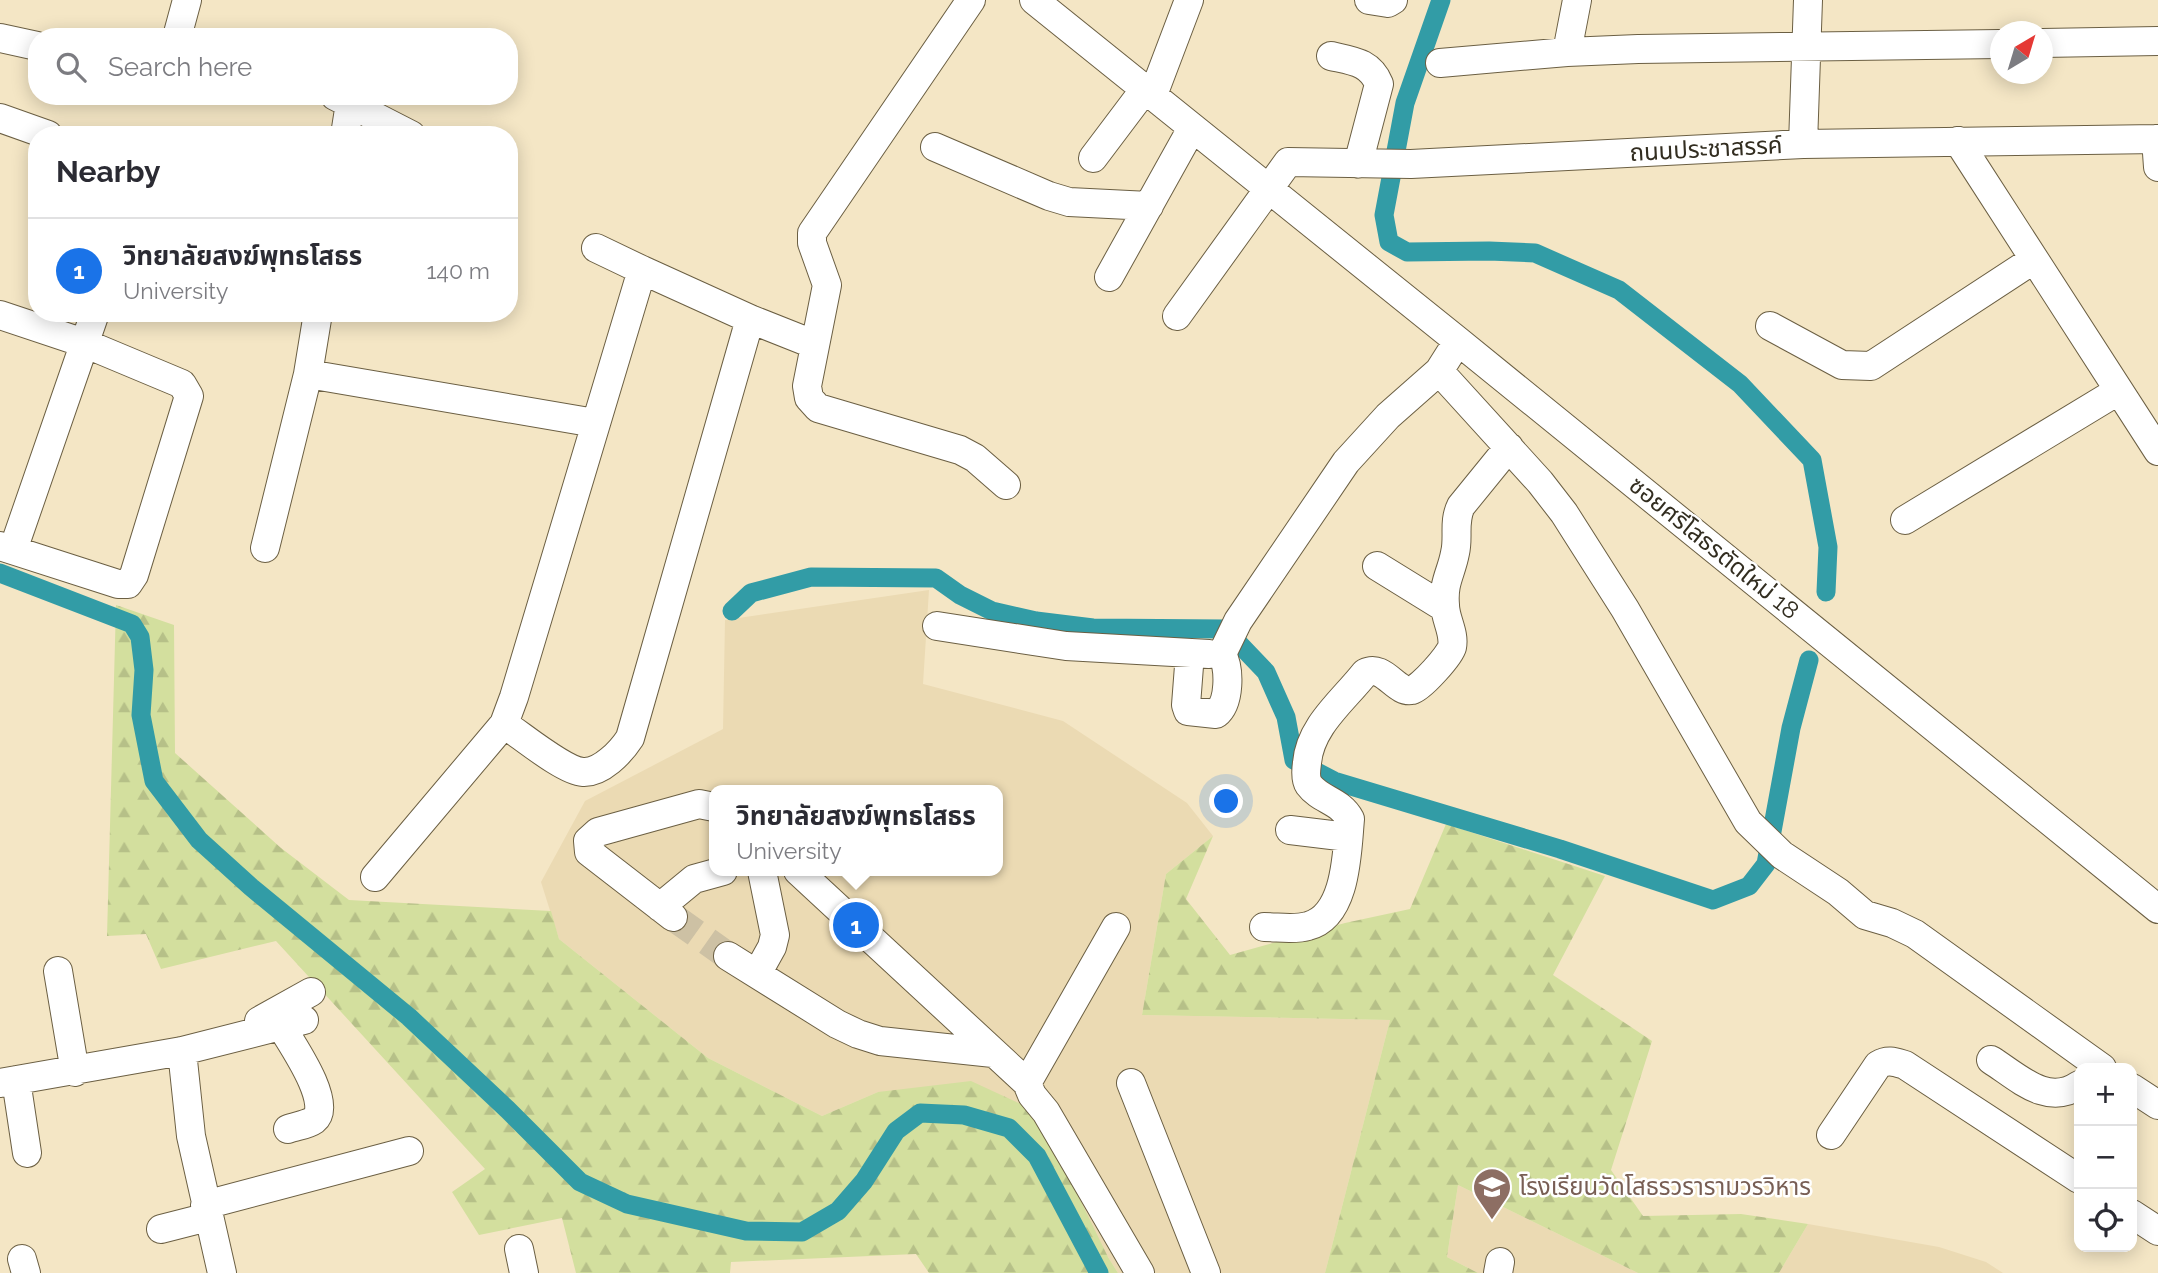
<!DOCTYPE html>
<html lang="en">
<head>
<meta charset="utf-8">
<style>
  :root { --surface:#fff; --page:#f2f2f3; --text:#2b2b33; --muted:#7c7c81; --line:#e1e1e2; --accent:#1a73e8 }
  body { margin:0; font-family:Raleway,"Noto Sans Thai",sans-serif; background:var(--page); color:var(--text) }
  .controls { position:absolute; right:21px; bottom:21px; display:grid; overflow:hidden; border-radius:14px; box-shadow:0 4px 18px #0003 }
  .controls button { width:63px; height:63px; display:grid; place-items:center; padding:0; border:0; border-bottom:2px solid var(--line); background:var(--surface); color:var(--text); font:35px sans-serif }
  .compass { position:absolute; left:1990px; top:21px; width:63px; height:63px; border-radius:50%; background:var(--surface); box-shadow:0 4px 18px #0003; rotate:38deg }
  .you { position:absolute; left:1227px; top:802px; width:24px; height:24px; margin:-18px; border:5px solid #fff; border-radius:50%; background:#1a73e8; box-shadow:0 0 0 10px #1a73e833 }
  .badge { display:grid; place-items:center; width:46px; height:46px; border-radius:50%; background:var(--accent); color:#fff; font-size:23px; font-weight:700 }
  .pin { position:absolute; translate:-50% -50%; border:4px solid #fff; box-shadow:0 2px 7px #0006 }
  .popup { position:absolute; left:709px; top:785px; width:294px; height:91px; box-sizing:border-box; display:grid; place-content:center; border-radius:14px; background:var(--surface); filter:drop-shadow(0 2px 5px #0005); font-size:23px; white-space:nowrap; color:var(--muted) }
  .popup b { font-size:26px; color:var(--text) }
  .popup::after { content:''; position:absolute; left:50%; top:100%; margin-left:-14px; border:14px solid transparent; border-top-color:var(--surface) }
  .list { margin:0; padding:0; list-style:none }
  h2 { display:flex; justify-content:space-between; align-items:center; height:91px; margin:0; padding:0 28px; font-size:30px }
  h2 small { font-size:23px; font-weight:400; color:var(--muted) }
  .list li { display:grid; grid-template-columns:46px 1fr auto; gap:21px; align-items:center; box-sizing:border-box; height:105px; padding:0 28px; border-top:2px solid var(--line) }
  .list b { display:block; font-size:26px; white-space:nowrap }
  .list p { margin:0; font-size:23px; white-space:nowrap; color:var(--muted) }
  .list em { font-size:23px; font-style:normal; color:var(--muted) }
  .icon { flex:none; width:38px; height:38px; fill:none; stroke:currentColor; stroke-width:2; stroke-linecap:round; stroke-linejoin:round }
  .map { position:relative; flex:none; width:2158px; height:1273px; overflow:hidden }
  .search { position:absolute; background:var(--surface); box-shadow:0 4px 18px #0003; left:28px; top:28px; width:490px; height:77px; display:flex; align-items:center; gap:18px; box-sizing:border-box; padding:0 24px; border-radius:28px; color:var(--muted); font-size:26px }
  .panel { position:absolute; background:var(--surface); box-shadow:0 4px 18px #0003; left:28px; top:126px; width:490px; height:196px; border-radius:28px }
  .map>svg:first-child { display:block }
  .built { fill:#ebdab3; fill-rule:evenodd }
  .forest { fill:url(#forest-firs) }
  .lines { fill:none; stroke-linecap:round; stroke-linejoin:round }
  .canal { stroke:#329ca6; stroke-width:19 }
  .minor-tunnel { stroke:#cdc1a4; stroke-width:28; stroke-dasharray:28 14; stroke-linecap:butt }
  .minor-casing { stroke:#6b5f43; stroke-width:30 }
  .minor { stroke:#fff; stroke-width:28 }
  .labels { text-anchor:middle; stroke-width:5; stroke-linejoin:round; paint-order:stroke }
  .street-label { font-size:24px; fill:#322d20; stroke:#fff }
  .education-label { font-size:24px; fill:#785e54; stroke:#fff; text-anchor:start }
</style>
</head>
<body>
<div class="map">
<svg width="2158" height="1273" viewBox="0 0 2158 1273">
  <defs>
    <pattern id="forest-firs" width="22" height="20" patternUnits="userSpaceOnUse" patternTransform="scale(1.75)"><rect width="22" height="20" fill="#d3df9e"/><path d="M5 1l3.5 6h-7zM16 11l3.5 6h-7z" fill="#b6c088"/></pattern>
  </defs>
  <rect width="100%" height="100%" fill="#f4e6c5"/>
  <path class="built" d="M929 590 923 684 1063 721 1187 803 1213 836 1166 874 1142 1015 1390 1020 1325 1273H1118L1108 1257 878 1092 822 1116 708 1058 559 939 541 882 585 801 723 729 725 620ZM714 790H998V871H714Z
    M1458 1185 1638 1273H1478L1447 1257Z
    M1808 1224 1939 1247 1986 1262 2003 1273H1779Z"/>
  <path class="forest" d="M116 605 174 625 175 753 281 848 349 900 551 911 559 939 708 1058 822 1116 878 1092 971 1081 1025 1106 1069 1177 1108 1257 1118 1273H929L916 1254 731 1262 730 1273H576L562 1218 479 1235 452 1192 485 1169 276 941 161 969 146 934 107 936Z
    M1446 824 1605 876 1553 975 1652 1041 1611 1170 1643 1216 1741 1214 1808 1224 1779 1273H1638L1458 1185 1447 1257 1478 1273H1325L1390 1020 1142 1015 1166 874 1213 836 1186 899 1230 955 1345 923 1410 909Z"/>
  <g class="lines">
    <path class="canal" d="M1441 0 1405 103 1384 215 1389 242 1407 252 1489 251 1535 253 1619 290 1740 384 1812 460 1828 547 1826 592
      M0 573 132 624 140 637 144 670 141 715 154 781 199 840 251 887 409 1017 508 1110 580 1182 627 1204 746 1231 802 1232 838 1211 864 1181 896 1131 920 1113 964 1115 1009 1128 1037 1156 1099 1273
      M732 611 751 593 811 577 936 578 960 595 992 611 1036 621 1093 628 1225 629 1266 672 1286 717 1294 760 1334 781 1560 849 1713 900 1749 886 1766 864 1791 728 1809 660"/>
    <path class="minor-tunnel" d="M673 917 728 956"/>
    <defs>
      <path id="minor" d="M971 0 812 233V243L827 285 807 386 809 398 818 408 960 450 975 458 1006 485
        M1034 0 1458 341 2158 909
        M1369 0 1388 3 1393 0
        M177 37 187 0
        M0 38 37 46
        M2042 43 2158 41
        M1567 52 1577 0
        M1331 56C1353 61 1370 62 1379 84L1358 164
        M1440 63 1567 52 1638 49 2000 44
        M1153 95 1189 0
        M335 96 411 135
        M0 118 48 135
        M345 135 350 103
        M2156 139 2158 167
        M1958 141 2158 451
        M1803 144 1808 0
        M935 147 1049 196 1069 202 1149 206
        M1093 158 1145 89
        M596 248 642 270
        M1109 277 1192 128
        M0 315 84 343 182 384 189 396 134 575 128 584H118L0 546
        M1177 316 1288 162 1411 164 1803 144 2158 139
        M1770 326 1842 365 1871 366 2033 260
        M1458 341 1439 371 1540 482 1564 513 1625 609 1748 822 1782 855 1838 892 1865 915 1892 923 1915 934 2102 1068
        M308 374 318 313
        M1905 520 2118 391
        M265 548 308 374 595 423
        M13 550 95 313
        M1377 566 1445 608
        M937 626 1066 646 1209 654
        M1190 653 1186 705 1188 711 1216 714C1230 703 1230 669 1222 654L1238 621 1346 462 1388 416 1439 371
        M504 724C521 735 564 771 583 772 601 773 621 752 630 738L750 319
        M1290 830 1348 837
        M798 871 1027 1083 1032 1095 1046 1112 1140 1273
        M375 877 504 724 514 697 642 270 750 319 808 342
        M660 907 694 879 723 871
        M673 917 589 852 588 841 598 832 699 804 714 807
        M1264 927C1278 927 1295 930 1308 926 1347 916 1347 851 1350 819 1341 801 1320 800 1309 785 1305 779 1306 770 1307 763 1310 726 1343 701 1365 673 1384 663 1396 694 1412 690 1421 688 1450 655 1452 647 1455 633 1445 619 1445 605 1443 582 1451 574 1455 553 1459 537 1453 522 1461 506L1509 447
        M728 956 837 1024 858 1034 880 1041 993 1053
        M58 971 75 1072
        M757 974 772 947 775 935 762 871
        M259 1021 311 992
        M281 1026C291 1043 334 1104 314 1120 307 1125 296 1126 288 1129
        M182 1051 191 1136 222 1273
        M1991 1060C2018 1077 2047 1107 2079 1085
        M16 1080 27 1153
        M0 1083 182 1051 304 1020
        M1027 1083 1116 927
        M1131 1083 1206 1273
        M2132 1088 2158 1105
        M1831 1135 1878 1065C1888 1059 1895 1062 1905 1065L2079 1179
        M205 1205 409 1151
        M2132 1214 2158 1231
        M161 1229 208 1217
        M519 1249 524 1273
        M22 1259 26 1273
        M1498 1273 1500 1262"/>
    </defs>
    <use href="#minor" class="minor-casing"/>
    <use href="#minor" class="minor"/>
  </g>
  <defs>
    <symbol id="school-pin" viewBox="-11 -11 22 30"><path d="M0 17L-7.5 6A9.5 9.5 0 1 1 7.5 6Z" fill="#8d6e63" stroke="#fff"/><path d="M0-5L7-2L0 1L-7-2ZM-4 1L0 2.5L4 1V4Q0 6-4 4Z" fill="#fff"/></symbol>
  </defs>
  <g fill-rule="evenodd">
    <use href="#school-pin" x="1470" y="1165" width="44" height="60"/>
  </g>
  <g class="labels">
    <g class="street-label">
      <text transform="translate(1706 149) rotate(-3)" y="8">ถนนประชาสรรค์</text>
      <text transform="translate(1714 548) rotate(39)" y="8">ซอยศรีโสธรตัดใหม่ 18</text>
    </g>
    <g class="education-label">
      <text x="1519" y="1195">โรงเรียนวัดโสธรวรารามวรวิหาร</text>
    </g>
  </g>
</svg>
<div class="controls">
<button>+</button>
<button>−</button>
<button><svg class="icon" aria-label="locate" viewBox="0 0 24 24"><circle cx="12" cy="12" r="6"/><path d="M12 2v4M12 18v4M2 12h4M18 12h4"/></svg></button>
</div>
<svg class="compass" viewBox="-18 -18 36 36"><path d="M0-13l5 13h-10z" fill="#e53935"/><path d="M0 13l5-13h-10z" fill="#7c7c81"/></svg>
<div class="you"></div>
<div class="pin badge" style="left:856px;top:925px">1</div>
<div class="popup"><b>วิทยาลัยสงฆ์พุทธโสธร</b>University</div>
<div class="search"><svg class="icon" aria-label="search" viewBox="0 0 24 24"><circle cx="10" cy="10" r="6"/><path d="M15 15l6 6"/></svg>Search here</div>
<section class="panel">
<h2>Nearby<small></small></h2>
<ul class="list">
<li><span class="badge">1</span><div><b>วิทยาลัยสงฆ์พุทธโสธร</b><p>University</p></div><em>140 m</em></li>
</ul>
</section>
</div>
</body>
</html>
